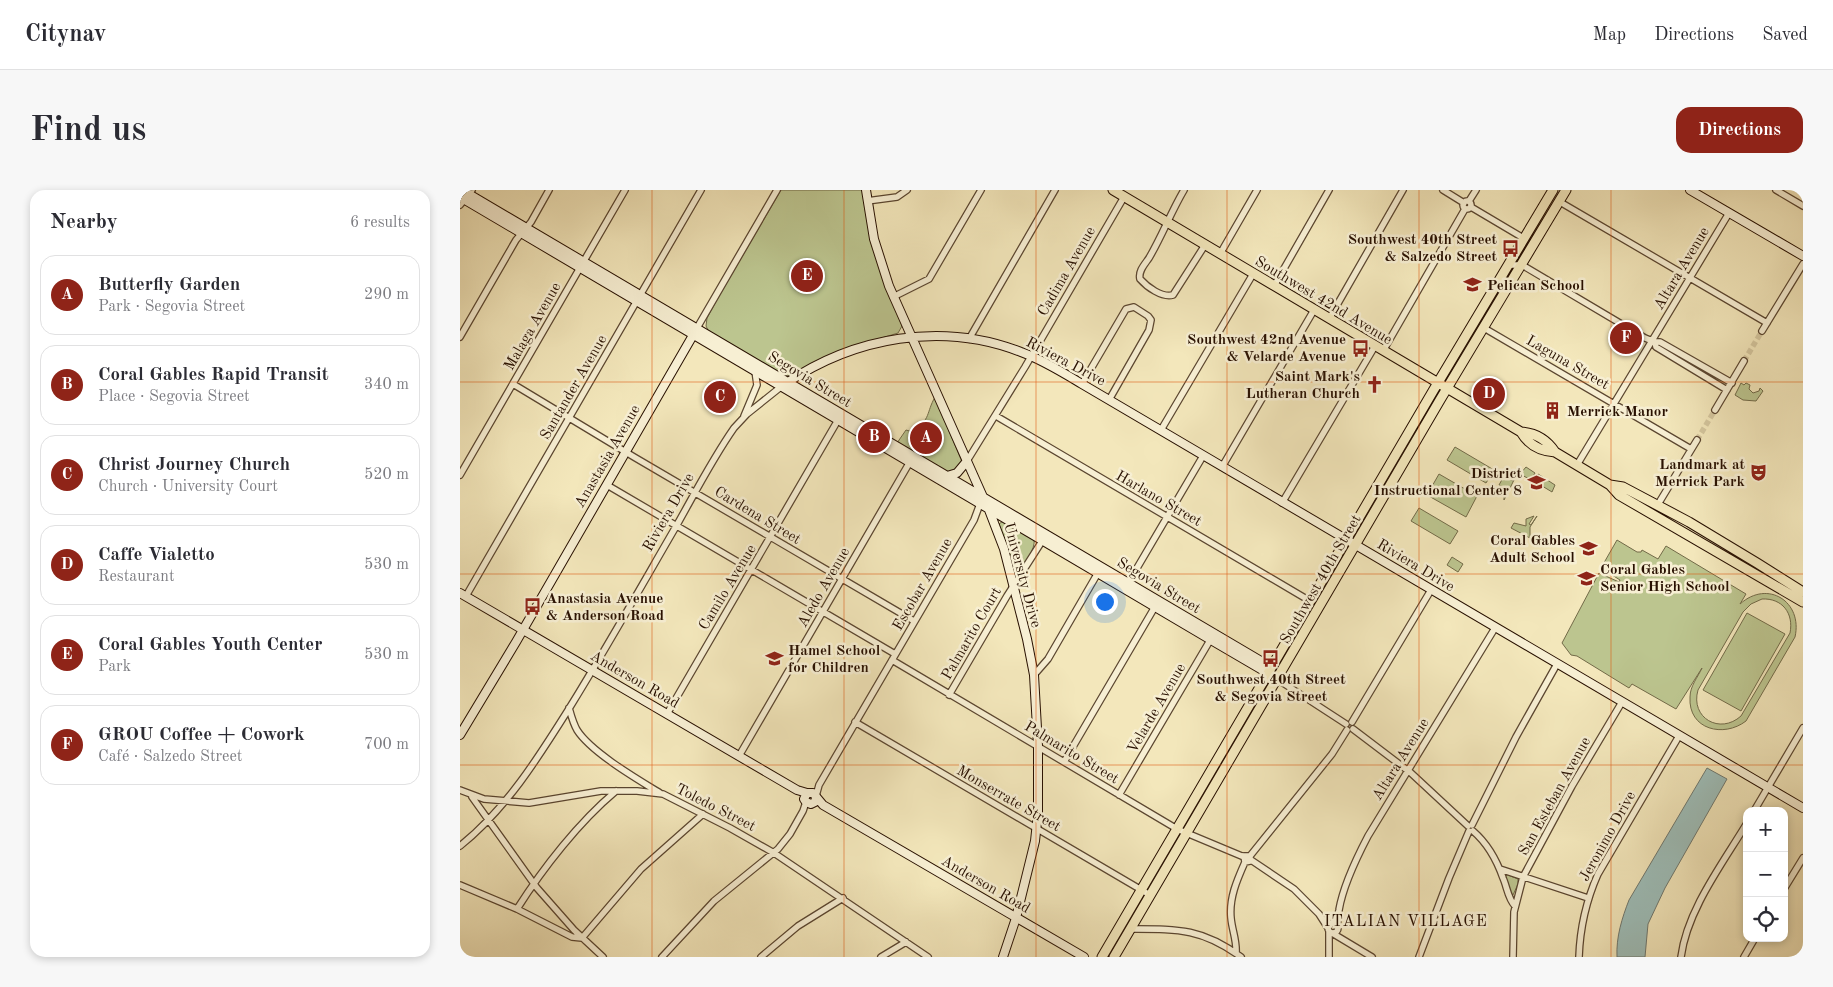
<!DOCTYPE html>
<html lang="en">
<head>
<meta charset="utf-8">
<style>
  :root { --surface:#fff; --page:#f7f7f7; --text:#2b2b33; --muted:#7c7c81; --line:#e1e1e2; --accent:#8f2418 }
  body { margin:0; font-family:"Old Standard TT",serif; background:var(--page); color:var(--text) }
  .controls { position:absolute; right:15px; bottom:15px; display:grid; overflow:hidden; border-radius:10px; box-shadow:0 2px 8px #0003 }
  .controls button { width:45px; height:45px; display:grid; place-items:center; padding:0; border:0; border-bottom:1px solid var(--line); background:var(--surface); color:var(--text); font:25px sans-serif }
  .you { position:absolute; left:644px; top:411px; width:18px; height:18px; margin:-12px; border:4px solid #fff; border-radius:50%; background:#1a73e8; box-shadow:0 0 0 8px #1a73e833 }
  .badge { display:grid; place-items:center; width:32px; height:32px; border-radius:50%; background:var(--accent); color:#fff; font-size:16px; font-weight:700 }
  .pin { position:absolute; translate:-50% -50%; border:2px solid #fff; box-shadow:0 1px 5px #0006 }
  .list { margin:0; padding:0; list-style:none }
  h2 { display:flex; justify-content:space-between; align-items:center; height:65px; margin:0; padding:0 20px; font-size:21px }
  h2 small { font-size:16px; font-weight:400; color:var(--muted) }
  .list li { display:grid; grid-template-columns:32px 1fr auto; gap:15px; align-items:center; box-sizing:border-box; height:80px; margin:0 10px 10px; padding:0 10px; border:1px solid var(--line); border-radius:15px }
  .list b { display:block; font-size:19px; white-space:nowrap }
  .list p { margin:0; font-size:16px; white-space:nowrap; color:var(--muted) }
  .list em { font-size:16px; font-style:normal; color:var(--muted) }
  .icon { flex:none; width:28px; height:28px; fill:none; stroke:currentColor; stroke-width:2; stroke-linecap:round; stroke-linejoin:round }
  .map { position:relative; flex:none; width:1343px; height:767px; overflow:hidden; border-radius:15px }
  header { display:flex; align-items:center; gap:30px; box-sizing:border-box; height:70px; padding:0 25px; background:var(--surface); border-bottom:1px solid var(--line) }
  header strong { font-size:24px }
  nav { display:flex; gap:28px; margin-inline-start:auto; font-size:18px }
  .intro { display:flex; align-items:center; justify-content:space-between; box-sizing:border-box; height:120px; padding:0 30px }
  h1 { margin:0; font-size:35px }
  .button { padding:12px 22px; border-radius:15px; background:var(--accent); color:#fff; font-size:18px; font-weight:700 }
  main { display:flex; gap:30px; padding:0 30px }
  aside { flex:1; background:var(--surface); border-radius:15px; box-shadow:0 2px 8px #0003 }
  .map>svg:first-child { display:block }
  .green { fill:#bcc58f; stroke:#726a48; fill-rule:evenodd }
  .water { fill:#9ebeb9; stroke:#6f786f }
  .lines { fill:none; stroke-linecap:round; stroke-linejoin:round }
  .street-tunnel { stroke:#d5c79f; stroke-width:5.5; stroke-dasharray:5.5 3; stroke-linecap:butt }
  .street-casing { stroke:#5b4630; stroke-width:8 }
  .secondary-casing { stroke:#281001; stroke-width:10 }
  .primary-casing { stroke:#281001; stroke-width:11 }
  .street { stroke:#f7efd3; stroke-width:5.5 }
  .secondary { stroke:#f7efd3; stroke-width:8 }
  .primary { stroke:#f3e7bb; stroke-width:9 }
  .grid { fill:none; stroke:#de550b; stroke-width:1; stroke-opacity:0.55 }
  .labels { text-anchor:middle; stroke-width:5; stroke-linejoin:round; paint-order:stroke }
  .poi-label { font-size:15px; font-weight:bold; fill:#281001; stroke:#f7efd3; text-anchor:end }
  .street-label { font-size:15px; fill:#281001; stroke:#f7efd3 }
  .neighbourhood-label { font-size:16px; letter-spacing:1px; fill:#281001; stroke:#f7efd3 }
</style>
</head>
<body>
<header>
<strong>Citynav</strong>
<nav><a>Map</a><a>Directions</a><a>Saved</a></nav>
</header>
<div class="intro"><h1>Find us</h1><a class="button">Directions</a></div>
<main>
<aside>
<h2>Nearby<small>6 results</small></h2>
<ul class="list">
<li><span class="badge">A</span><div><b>Butterfly Garden</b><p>Park · Segovia Street</p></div><em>290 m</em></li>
<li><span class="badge">B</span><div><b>Coral Gables Rapid Transit</b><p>Place · Segovia Street</p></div><em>340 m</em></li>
<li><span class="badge">C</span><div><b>Christ Journey Church</b><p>Church · University Court</p></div><em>520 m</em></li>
<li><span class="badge">D</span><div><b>Caffe Vialetto</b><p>Restaurant</p></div><em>530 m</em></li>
<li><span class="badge">E</span><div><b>Coral Gables Youth Center</b><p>Park</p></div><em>530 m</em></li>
<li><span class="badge">F</span><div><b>GROU Coffee + Cowork</b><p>Café · Salzedo Street</p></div><em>700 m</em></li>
</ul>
</aside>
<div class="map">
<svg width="1343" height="767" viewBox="0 0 1343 767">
  <rect width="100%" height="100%" fill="#f3e7bb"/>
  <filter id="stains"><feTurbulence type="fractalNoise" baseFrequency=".004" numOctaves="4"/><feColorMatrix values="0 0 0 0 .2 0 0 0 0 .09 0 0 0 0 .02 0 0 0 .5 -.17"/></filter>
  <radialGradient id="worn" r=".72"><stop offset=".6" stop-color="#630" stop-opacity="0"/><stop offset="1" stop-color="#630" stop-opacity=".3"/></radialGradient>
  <path class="green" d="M321 0H403C407 48 425 91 442 136L438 143 379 161 332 185 325 186 249 142 246 136 247 128 259 106Z
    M1281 193 1284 195 1286 193 1290 195 1289 199 1293 203 1299 201 1300 198 1303 201 1296 211 1283 210 1275 205Z
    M475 207 502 272 495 281 487 282 437 253 446 240 453 242C471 229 466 223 475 207Z
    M995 257 1034 280 1026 293 987 270Z
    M1066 277 1075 283 1071 290 1060 284Z
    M979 284 1017 306 1006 327 967 305Z
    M1078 284 1095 295 1092 302 1074 291Z
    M1044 286 1053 291 1056 286 1044 310V306L1038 303 1042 297 1039 295Z
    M959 318 998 341 990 354 951 331Z
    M1074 326 1069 334 1071 335 1077 326 1070 337V348L1051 338 1054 333 1066 336V329Z
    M543 331 574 349C576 359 564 375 557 381L554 378 539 334Z
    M1157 350 1177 362H1181L1182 360 1198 369 1206 356 1286 404 1280 414C1308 389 1343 412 1335 447L1286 531C1264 548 1228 540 1230 507 1230 496 1238 487 1242 478L1216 519 1172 494 1169 498 1117 466 1111 465 1102 453 1139 383 1159 392 1160 390 1141 378ZM1302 409C1322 408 1334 423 1330 443L1281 526C1260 545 1230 528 1238 500L1283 422 1291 414Z
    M992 367 1003 374 998 382 987 375Z
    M1287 423 1325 444 1281 521 1243 500Z
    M1048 685 1058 689V694L1053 705C1049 702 1045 691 1046 685Z"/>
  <path class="water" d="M1247 578 1267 589 1205 698 1188 734 1185 767H1157C1156 747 1162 728 1169 710Z"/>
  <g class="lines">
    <path class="street-tunnel" d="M1284 171 1302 141
      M1237 250 1255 220"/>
    <defs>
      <path id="street" d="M724 0C711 22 702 46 689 68 685 74 678 81 680 89 687 97 702 108 713 105L745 55
        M983 0 1004 13
        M1316 0 1343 16
        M1003 15a4 4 0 1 1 8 0a4 4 0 1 1-8 0Z
        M407 11 437 7 447 0
        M1009 11 1016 0
        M1100 12 1307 133
        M0 15 12 0
        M1011 17 1065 49
        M760 64 797 0
        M1049 75H1062L1185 148 1195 152H1200L1272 193
        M814 96 869 0
        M433 107 469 89 521 0
        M869 129 943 0
        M237 138 317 0
        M1024 138 1231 259
        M1302 141 1343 74
        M0 147 56 50 71 32 89 0
        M509 149 595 0
        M1195 152 1196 157 1267 200
        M923 161 1005 19
        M53 194 174 267 454 431
        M622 194 666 119 674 117 688 126 691 130 689 140 649 210
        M1255 220 1284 171
        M284 226 297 195 295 181
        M536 226 850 411
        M701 240 793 84
        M507 271 565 177 664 7
        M1117 275 1269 23
        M762 277 854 120
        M0 285 165 0
        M147 295 435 464
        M822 313 915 156
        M1197 316 1237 250
        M667 395 743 266
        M6 406 241 0
        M432 470 717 639 784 667
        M809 481 823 493 886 534
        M574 485 588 469 639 381
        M489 505 547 406 584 348
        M109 518C111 525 113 533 117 540 131 562 177 589 200 603
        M207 524 378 230
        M395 532 690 705
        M892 532 971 400
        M893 539 951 583 1008 636
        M279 566 451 270
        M604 572 696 415
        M0 600 24 609 69 613 141 601H177L203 604 270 638 314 663 468 767
        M659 605 752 447
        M356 606 359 595 514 330 521 311
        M12 607 77 698 114 740 143 767
        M1294 621 1343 538
        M1012 635 1056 547 1097 474
        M1013 641C1027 653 1037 671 1043 688 1047 697 1048 709 1055 716
        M0 656C47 618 78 568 110 517 147 457 182 395 218 333 236 301 253 268 274 238L287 224 322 196
        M790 666H784L785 672 790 671V666L872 564 887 540
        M791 670 834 699 859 724 868 738
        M1040 679 1128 708
        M0 695 57 719 112 747 122 748
        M1324 699 1343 668
        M57 719C83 678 119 632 156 601
        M868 738a5 5 0 1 1 10 0a5 5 0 1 1-10 0Z
        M877 736C878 730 878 725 879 720 883 696 897 667 908 646L1035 438
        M671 739C717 739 742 738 781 767
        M872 743 912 767
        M122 748 181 679 243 624
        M776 763C777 751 772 740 771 728 769 708 777 690 785 672
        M202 767 254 711 318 659 330 644 343 621 346 612
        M301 767 338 736 383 708
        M421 767 446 752
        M869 767V741
        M959 767 989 688 1009 641
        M1053 767 1054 722 1063 687 1112 596 1162 512
        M1119 767C1120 738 1126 711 1138 684L1219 546
        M1221 767C1227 720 1263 673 1287 633
        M1284 767 1295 748"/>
      <path id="secondary" d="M406 0 414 49 429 96 523 307
        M1230 0 1343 66
        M0 7 751 450 804 481H809L806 474 2 0
        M325 194C394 147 482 131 561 162 583 170 602 182 622 194L1343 618
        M487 286 497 283 507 271
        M529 320 544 359 567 449 574 485 578 556V623L575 651 556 728 543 767
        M0 403 337 600 347 603
        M0 545 56 452 236 140
        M356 608 355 612 351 614 346 612 344 609 347 603H353L363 615 624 767"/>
      <path id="primary" d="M653 0 1061 242C1075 243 1087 250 1095 262L1150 295 1159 305 1343 412
        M1061 242C1068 254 1080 261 1095 262
        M1150 295 1163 297 1229 332 1297 373 1343 402
        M642 767 973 201 1093 0
        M654 767 980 210 1106 0"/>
    </defs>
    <use href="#street" class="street-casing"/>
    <use href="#secondary" class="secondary-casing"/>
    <use href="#primary" class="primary-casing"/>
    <use href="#street" class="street"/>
    <use href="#secondary" class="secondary"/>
    <use href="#primary" class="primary"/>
  </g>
  <path class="grid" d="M192 0V767M384 0V767M576 0V767M767 0V767M959 0V767M1151 0V767M0 192H1343M0 384H1343M0 575H1343"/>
  <defs>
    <symbol id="bus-bare" viewBox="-9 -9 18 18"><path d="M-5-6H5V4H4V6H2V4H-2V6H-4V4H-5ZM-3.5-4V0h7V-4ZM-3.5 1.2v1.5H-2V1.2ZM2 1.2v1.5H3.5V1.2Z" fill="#8f2418" stroke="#f7efd3" stroke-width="2.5" paint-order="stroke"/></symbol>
    <symbol id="school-bare" viewBox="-9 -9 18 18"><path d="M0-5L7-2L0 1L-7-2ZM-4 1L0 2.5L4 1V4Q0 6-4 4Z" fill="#8f2418" stroke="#f7efd3" stroke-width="2.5" paint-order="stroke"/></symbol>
    <symbol id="church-bare" viewBox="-9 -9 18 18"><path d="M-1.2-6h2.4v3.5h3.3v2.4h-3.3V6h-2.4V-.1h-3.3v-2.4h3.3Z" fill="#8f2418" stroke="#f7efd3" stroke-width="2.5" paint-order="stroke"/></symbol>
    <symbol id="building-bare" viewBox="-9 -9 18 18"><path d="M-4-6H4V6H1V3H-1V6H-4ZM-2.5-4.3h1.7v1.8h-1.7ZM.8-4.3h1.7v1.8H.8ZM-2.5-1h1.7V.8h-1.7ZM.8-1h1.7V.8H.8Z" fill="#8f2418" stroke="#f7efd3" stroke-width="2.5" paint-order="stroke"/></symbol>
    <symbol id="theatre-bare" viewBox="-9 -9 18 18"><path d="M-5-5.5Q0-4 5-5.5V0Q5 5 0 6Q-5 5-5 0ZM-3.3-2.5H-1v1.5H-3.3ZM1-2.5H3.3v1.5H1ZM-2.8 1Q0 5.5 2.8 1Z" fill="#8f2418" stroke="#f7efd3" stroke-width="2.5" paint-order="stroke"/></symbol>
  </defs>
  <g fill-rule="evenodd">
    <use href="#bus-bare" x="1038" y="46" width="25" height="25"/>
    <use href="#school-bare" x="1000" y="82" width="25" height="25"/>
    <use href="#bus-bare" x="888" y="146" width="25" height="25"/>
    <use href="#church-bare" x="902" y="182" width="25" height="25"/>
    <use href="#building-bare" x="1080" y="208" width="25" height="25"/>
    <use href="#theatre-bare" x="1286" y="270" width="25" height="25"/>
    <use href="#school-bare" x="1064" y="280" width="25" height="25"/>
    <use href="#school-bare" x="1116" y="346" width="25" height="25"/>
    <use href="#school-bare" x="1114" y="376" width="25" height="25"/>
    <use href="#bus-bare" x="60" y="404" width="25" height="25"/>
    <use href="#bus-bare" x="798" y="456" width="25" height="25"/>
    <use href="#school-bare" x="302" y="456" width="25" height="25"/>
  </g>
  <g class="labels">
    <g class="poi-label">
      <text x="1037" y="54">Southwest 40th Street<tspan x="1037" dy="17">&amp; Salzedo Street</tspan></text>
      <text x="1027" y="100" text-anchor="start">Pelican School</text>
      <text x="886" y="154">Southwest 42nd Avenue<tspan x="886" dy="17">&amp; Velarde Avenue</tspan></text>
      <text x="900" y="191">Saint Mark's<tspan x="900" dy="17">Lutheran Church</tspan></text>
      <text x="1107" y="226" text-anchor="start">Merrick Manor</text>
      <text x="1285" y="279">Landmark at<tspan x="1285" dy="17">Merrick Park</tspan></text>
      <text x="1062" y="288">District<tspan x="1062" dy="17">Instructional Center 8</tspan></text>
      <text x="1115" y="355">Coral Gables<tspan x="1115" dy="17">Adult School</tspan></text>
      <text x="1140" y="384" text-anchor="start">Coral Gables<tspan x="1140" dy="17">Senior High School</tspan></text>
      <text x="86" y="413" text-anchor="start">Anastasia Avenue<tspan x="86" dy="17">&amp; Anderson Road</tspan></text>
      <text x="328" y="465" text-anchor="start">Hamel School<tspan x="328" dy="17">for Children</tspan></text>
      <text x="811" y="494" text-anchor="middle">Southwest 40th Street<tspan x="811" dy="17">&amp; Segovia Street</tspan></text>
    </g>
    <g class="street-label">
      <text transform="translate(1221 78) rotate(-59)" y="5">Altara Avenue</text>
      <text transform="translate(606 81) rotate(-60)" y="5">Cadima Avenue</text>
      <text transform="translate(864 110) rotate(31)" y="5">Southwest 42nd Avenue</text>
      <text transform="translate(72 136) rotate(-60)" y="5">Malaga Avenue</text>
      <text transform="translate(606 171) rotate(28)" y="5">Riviera Drive</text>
      <text transform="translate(1108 172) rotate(30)" y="5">Laguna Street</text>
      <text transform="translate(350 189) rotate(31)" y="5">Segovia Street</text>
      <text transform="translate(113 197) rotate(-60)" y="5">Santander Avenue</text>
      <text transform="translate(147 266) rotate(-60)" y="5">Anastasia Avenue</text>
      <text transform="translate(699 308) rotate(30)" y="5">Harlano Street</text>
      <text transform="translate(208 322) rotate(-60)" y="5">Riviera Drive</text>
      <text transform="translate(298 325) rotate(31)" y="5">Cardena Street</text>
      <text transform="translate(956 375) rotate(31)" y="5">Riviera Drive</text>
      <text transform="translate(563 385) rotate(75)" y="5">University Drive</text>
      <text transform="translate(860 389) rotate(-60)" y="5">Southwest 40th Street</text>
      <text transform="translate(462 394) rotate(-60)" y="5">Escobar Avenue</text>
      <text transform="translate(699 395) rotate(31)" y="5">Segovia Street</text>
      <text transform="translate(267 397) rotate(-59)" y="5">Camilo Avenue</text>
      <text transform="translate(363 397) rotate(-60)" y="5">Aledo Avenue</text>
      <text transform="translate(511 443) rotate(-60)" y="5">Palmarito Court</text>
      <text transform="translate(175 489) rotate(30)" y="5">Anderson Road</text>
      <text transform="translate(696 518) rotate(-60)" y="5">Velarde Avenue</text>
      <text transform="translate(612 562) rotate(31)" y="5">Palmarito Street</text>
      <text transform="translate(940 569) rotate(-58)" y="5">Altara Avenue</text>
      <text transform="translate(1094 606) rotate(-61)" y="5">San Esteban Avenue</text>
      <text transform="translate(549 608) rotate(30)" y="5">Monserrate Street</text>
      <text transform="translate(256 617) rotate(27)" y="5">Toledo Street</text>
      <text transform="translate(1147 646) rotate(-61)" y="5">Jeronimo Drive</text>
      <text transform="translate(526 694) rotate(30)" y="5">Anderson Road</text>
    </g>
    <g class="neighbourhood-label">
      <text x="946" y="736">ITALIAN VILLAGE</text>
    </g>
  </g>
  <rect width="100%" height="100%" filter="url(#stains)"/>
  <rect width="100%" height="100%" fill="url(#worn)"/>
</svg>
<div class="controls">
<button>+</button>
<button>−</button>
<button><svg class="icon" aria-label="locate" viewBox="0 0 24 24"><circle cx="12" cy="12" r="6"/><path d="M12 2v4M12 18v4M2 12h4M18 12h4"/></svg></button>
</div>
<div class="you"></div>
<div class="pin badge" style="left:466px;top:248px">A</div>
<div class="pin badge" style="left:414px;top:247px">B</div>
<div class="pin badge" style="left:260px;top:207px">C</div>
<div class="pin badge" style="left:1029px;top:204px">D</div>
<div class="pin badge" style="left:347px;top:86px">E</div>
<div class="pin badge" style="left:1166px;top:148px">F</div>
</div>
</main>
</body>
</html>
